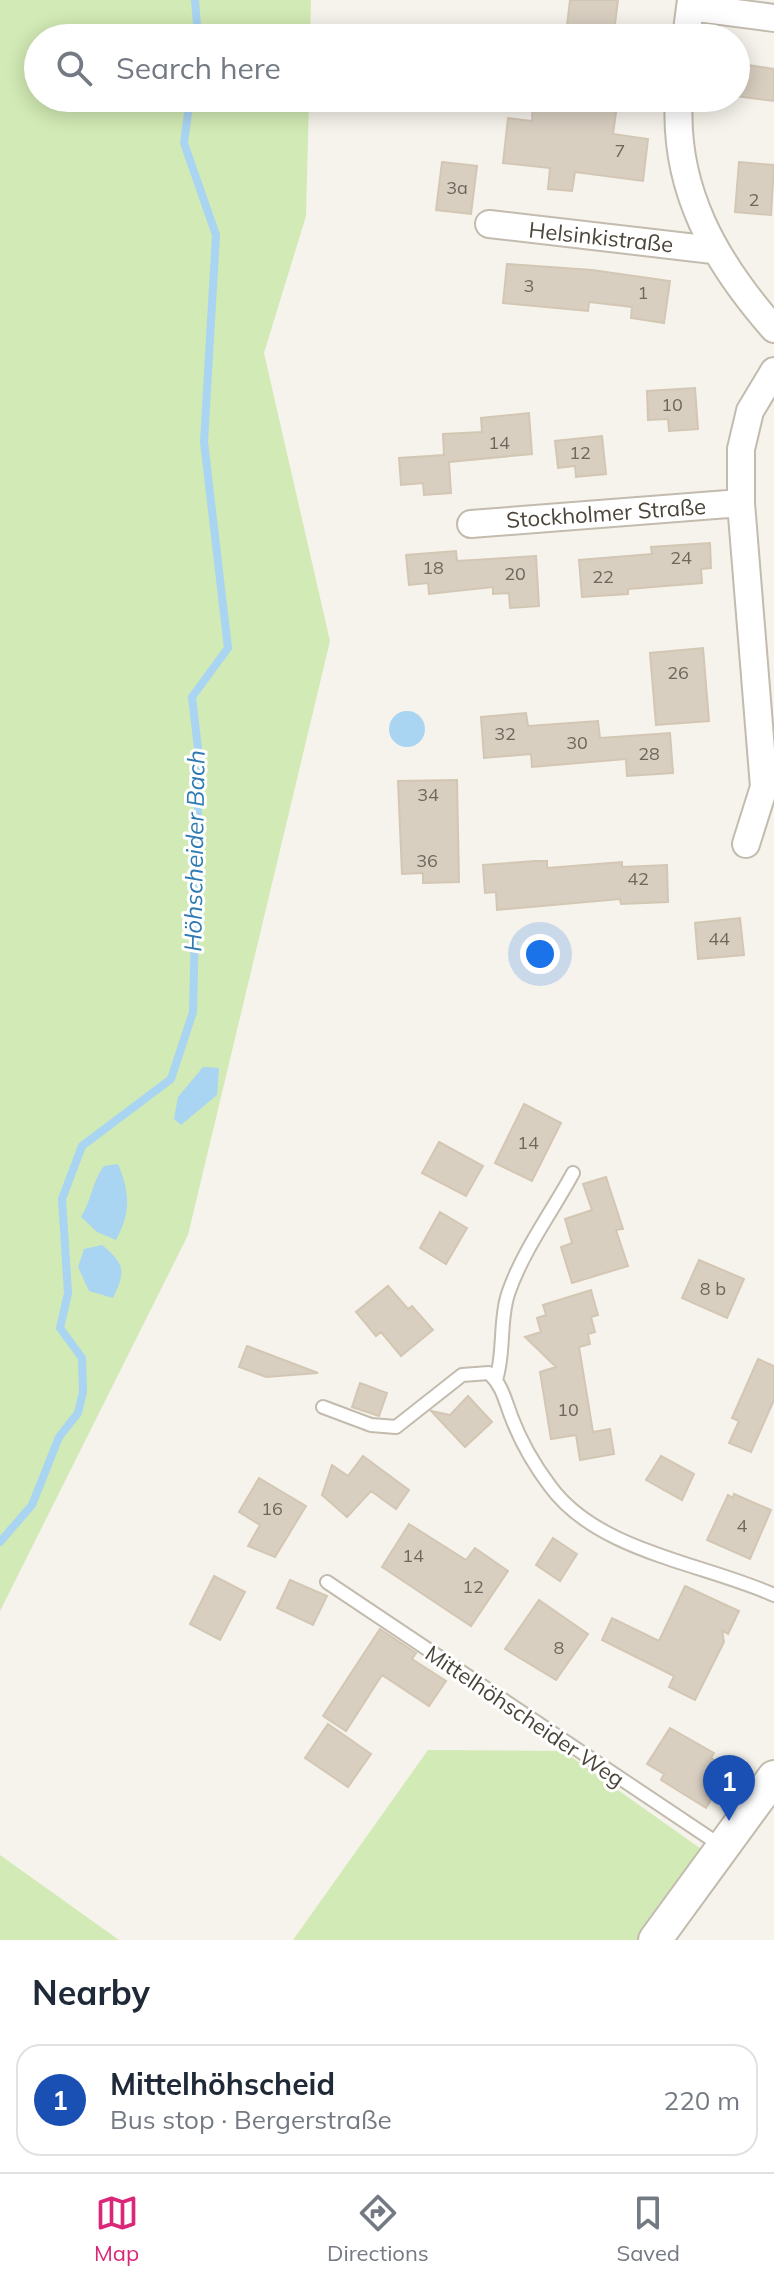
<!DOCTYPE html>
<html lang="en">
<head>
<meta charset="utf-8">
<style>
  :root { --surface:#fff; --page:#f6f6f7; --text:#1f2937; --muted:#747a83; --line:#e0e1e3; --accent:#db2777 }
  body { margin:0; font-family:Mulish,sans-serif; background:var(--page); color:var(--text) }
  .you { position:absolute; left:540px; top:954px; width:28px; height:28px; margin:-20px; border:6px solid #fff; border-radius:50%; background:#1a73e8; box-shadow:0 0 0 12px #1a73e833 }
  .badge { display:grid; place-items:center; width:52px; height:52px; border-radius:50%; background:var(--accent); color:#fff; font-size:26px; font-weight:700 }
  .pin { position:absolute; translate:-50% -66px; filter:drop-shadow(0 2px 4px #0008) }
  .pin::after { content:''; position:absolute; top:42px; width:28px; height:24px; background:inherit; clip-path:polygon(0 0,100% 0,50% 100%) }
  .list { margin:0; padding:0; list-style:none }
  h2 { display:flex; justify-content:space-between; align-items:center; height:104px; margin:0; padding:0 32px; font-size:34px }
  h2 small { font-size:26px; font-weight:400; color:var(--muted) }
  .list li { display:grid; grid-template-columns:52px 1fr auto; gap:24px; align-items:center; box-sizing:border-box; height:112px; margin:0 16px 16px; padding:0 16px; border:2px solid var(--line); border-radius:24px }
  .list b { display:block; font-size:30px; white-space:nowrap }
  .list p { margin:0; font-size:26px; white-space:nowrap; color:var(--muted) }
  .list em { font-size:26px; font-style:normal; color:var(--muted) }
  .icon { flex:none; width:44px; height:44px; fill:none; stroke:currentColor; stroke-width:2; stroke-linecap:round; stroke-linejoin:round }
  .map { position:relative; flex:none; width:774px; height:1940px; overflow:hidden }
  .search { position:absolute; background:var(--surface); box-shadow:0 4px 20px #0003; left:24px; right:24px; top:24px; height:88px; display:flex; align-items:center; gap:20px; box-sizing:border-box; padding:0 28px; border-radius:44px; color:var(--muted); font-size:30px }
  .sheet { height:232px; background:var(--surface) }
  nav { display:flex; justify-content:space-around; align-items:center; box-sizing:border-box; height:112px; border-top:2px solid var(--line); background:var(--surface); font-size:22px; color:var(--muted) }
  nav a { display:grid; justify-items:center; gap:4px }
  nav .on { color:var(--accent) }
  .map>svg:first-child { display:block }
  .green { fill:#d2eab5 }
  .water { fill:#a9d4f2 }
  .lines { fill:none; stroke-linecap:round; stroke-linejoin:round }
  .stream { stroke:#a9d4f2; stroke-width:8 }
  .building { fill:#d8cfc1; stroke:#d3c7b4; stroke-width:2 }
  .service-casing { stroke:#c2bbae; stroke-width:16 }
  .minor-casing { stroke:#c2bbae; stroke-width:30 }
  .tertiary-casing { stroke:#c2bbae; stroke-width:36 }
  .service { stroke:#fff; stroke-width:12 }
  .minor { stroke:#fff; stroke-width:26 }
  .tertiary { stroke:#fff; stroke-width:32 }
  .labels { text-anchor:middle; stroke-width:6; stroke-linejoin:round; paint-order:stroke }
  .number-label { font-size:18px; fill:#6e675b }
  .street-label { font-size:22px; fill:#4b4439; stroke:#fff }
  .water-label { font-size:24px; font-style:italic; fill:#2e7ab2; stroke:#fff }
</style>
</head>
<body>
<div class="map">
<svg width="774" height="1940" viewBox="0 0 774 1940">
  <rect width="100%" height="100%" fill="#f6f3ec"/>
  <path class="green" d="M0 0H311L310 38H38V98H309L306 216 264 353 330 641 188 1235 0 1611Z
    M428 1750 563 1751 704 1851 639 1940H293Z
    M0 1855 119 1940H0Z"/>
  <path class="water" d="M389 729a18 18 0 1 1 36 0a18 18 0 1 1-36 0Z
    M203 1067 219 1068 217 1095 181 1125 174 1119 178 1097Z
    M118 1164C130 1193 131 1212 116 1240L97 1232 81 1217C92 1199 92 1182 104 1166Z
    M102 1245C125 1264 126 1271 113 1298L89 1291 78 1267 84 1249Z"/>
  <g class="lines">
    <path class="stream" d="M195 0 198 38
      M0 1542 32 1505 59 1437 78 1413 83 1392 82 1358 60 1328 68 1293 62 1199 82 1146 171 1079 193 1012 199 757 192 697 228 648 204 442 216 235 184 143 190 98"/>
  </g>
  <path class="building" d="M570 0H618L614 32 567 26Z
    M736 63 774 69V101L736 96Z
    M533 98H618L613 134 648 139 643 181 575 172 572 191 548 189 550 168 503 163 508 118 532 121Z
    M442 162 477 166 471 214 436 210Z
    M739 162 774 165 771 215 735 212Z
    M507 264 592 270 670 281 664 323 631 318 632 307 589 302 588 311 503 303Z
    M695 388 698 429 669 431 668 419 648 420 647 391Z
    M529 413 532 454 449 462 451 493 424 495 423 483 401 485 399 458 444 455 443 434 482 432 481 418Z
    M602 436 606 474 576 477 575 466 558 468 555 441Z
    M710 543 711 568 701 569 702 583 628 589V594L582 597 579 560 652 554 651 547Z
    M456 551 457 561 536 556 539 606 510 608 509 593 493 594V587L429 594 428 583 409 585 406 555Z
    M703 648 709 721 656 725 650 653Z
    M526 713 528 726 598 721 600 738 670 733 673 773 627 776 626 759 532 767 531 754 484 758 481 717Z
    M457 780 459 882 423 883V873L402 874 398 781Z
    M535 861H547V868L622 862V867L667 865 668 902 621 904 620 899 497 910 496 892 485 893 483 865Z
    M740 918 744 955 698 959 695 923Z
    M524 1104 561 1123 532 1181 495 1163Z
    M439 1142 483 1166 466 1196 422 1173Z
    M606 1177 623 1229 616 1230 628 1266 572 1283 561 1247 572 1243 565 1219 592 1210 583 1184Z
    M440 1212 467 1228 446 1264 420 1248Z
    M699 1260 744 1279 727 1318 682 1298Z
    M388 1286 408 1309 412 1306 433 1330 401 1356 381 1332 376 1336 356 1312Z
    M591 1290 598 1315 591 1317 595 1332 588 1334 590 1344 579 1347 593 1432 610 1429 614 1454 580 1460 576 1435 551 1439 540 1372 556 1367 525 1337 541 1332 537 1318 546 1315 543 1305Z
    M247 1346 318 1373 266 1377 239 1367Z
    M758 1359 774 1366V1400L751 1452 729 1443 739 1421 732 1418Z
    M360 1383 387 1393 379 1416 352 1407Z
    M468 1396 492 1422 465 1447 431 1411 450 1415Z
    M363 1456 409 1490 396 1509 371 1491 347 1517 322 1495 332 1465 348 1476Z
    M661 1456 694 1474 682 1500 646 1480Z
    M259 1478 306 1506 275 1557 248 1546 260 1525 239 1512Z
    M734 1494 771 1510 750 1559 707 1540 728 1495 733 1498Z
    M409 1524 466 1560 475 1548 508 1571 471 1626 382 1567Z
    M553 1538 577 1554 560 1581 536 1565Z
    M214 1576 245 1592 220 1640 190 1624Z
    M290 1580 327 1596 313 1625 277 1608Z
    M685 1586 739 1611 728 1634 722 1630 724 1642 695 1700 669 1687 674 1676 602 1640 612 1618 659 1641Z
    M539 1600 588 1634 556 1680 505 1649Z
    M380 1629 416 1653 412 1659 446 1681 429 1706 382 1675 346 1731 323 1716Z
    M328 1724 371 1754 348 1787 305 1758Z
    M670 1728 714 1753 711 1758 730 1770 706 1808 661 1780 664 1774 647 1764Z"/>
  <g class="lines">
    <defs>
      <path id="service" d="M496 1380C505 1351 499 1322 508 1294 522 1252 552 1212 573 1173
        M323 1407 371 1425 396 1427 462 1375 489 1373C502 1385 505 1400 511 1416 520 1440 535 1466 550 1486 598 1552 703 1563 774 1595
        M327 1582 723 1847"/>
      <path id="minor" d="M690 7 774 18
        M686 38 691 0
        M679 98C673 190 716 263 774 329
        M489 224 713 250
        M471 524 741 503
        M746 844 764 787 741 503V449L750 411 774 371"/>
      <path id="tertiary" d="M655 1940 774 1777"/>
    </defs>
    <use href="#service" class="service-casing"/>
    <use href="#minor" class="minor-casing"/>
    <use href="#tertiary" class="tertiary-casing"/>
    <use href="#service" class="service"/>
    <use href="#minor" class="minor"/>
    <use href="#tertiary" class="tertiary"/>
  </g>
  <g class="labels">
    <g class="number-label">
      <text x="620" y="157">7</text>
      <text x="457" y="194">3a</text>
      <text x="754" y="206">2</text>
      <text x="529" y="292">3</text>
      <text x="643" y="299">1</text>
      <text x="672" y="411">10</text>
      <text x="499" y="449">14</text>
      <text x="580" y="459">12</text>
      <text x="681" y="564">24</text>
      <text x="433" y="574">18</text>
      <text x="515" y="580">20</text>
      <text x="603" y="583">22</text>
      <text x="678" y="679">26</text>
      <text x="505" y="740">32</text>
      <text x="577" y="749">30</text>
      <text x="649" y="760">28</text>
      <text x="428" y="801">34</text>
      <text x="427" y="867">36</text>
      <text x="638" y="885">42</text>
      <text x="719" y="945">44</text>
      <text x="528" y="1149">14</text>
      <text x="713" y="1295">8 b</text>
      <text x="568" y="1416">10</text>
      <text x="272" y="1515">16</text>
      <text x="742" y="1532">4</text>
      <text x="413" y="1562">14</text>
      <text x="473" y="1593">12</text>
      <text x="559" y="1654">8</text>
    </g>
    <g class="street-label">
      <text transform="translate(601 237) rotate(6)" y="8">Helsinkistraße</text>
      <text transform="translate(606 513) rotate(-4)" y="8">Stockholmer Straße</text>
      <text transform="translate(525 1716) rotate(34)" y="8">Mittelhöhscheider Weg</text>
    </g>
    <g class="water-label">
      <text transform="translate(195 851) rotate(-89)" y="8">Höhscheider Bach</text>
    </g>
  </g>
</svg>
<div class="you"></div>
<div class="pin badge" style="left:729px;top:1821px;background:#1a4fb4">1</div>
<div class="search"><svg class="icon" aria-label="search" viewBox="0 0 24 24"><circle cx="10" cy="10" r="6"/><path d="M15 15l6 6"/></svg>Search here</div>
</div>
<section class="sheet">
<h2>Nearby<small></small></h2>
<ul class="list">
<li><span class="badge" style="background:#1a4fb4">1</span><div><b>Mittelhöhscheid</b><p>Bus stop · Bergerstraße</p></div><em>220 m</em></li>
</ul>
</section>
<nav>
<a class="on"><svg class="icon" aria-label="map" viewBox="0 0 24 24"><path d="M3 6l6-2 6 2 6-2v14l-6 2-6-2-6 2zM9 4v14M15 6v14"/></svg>Map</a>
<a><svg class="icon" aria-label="directions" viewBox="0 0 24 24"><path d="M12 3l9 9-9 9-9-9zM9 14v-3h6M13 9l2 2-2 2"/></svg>Directions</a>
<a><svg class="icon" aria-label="saved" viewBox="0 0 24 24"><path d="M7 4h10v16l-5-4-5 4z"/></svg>Saved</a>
</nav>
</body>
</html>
